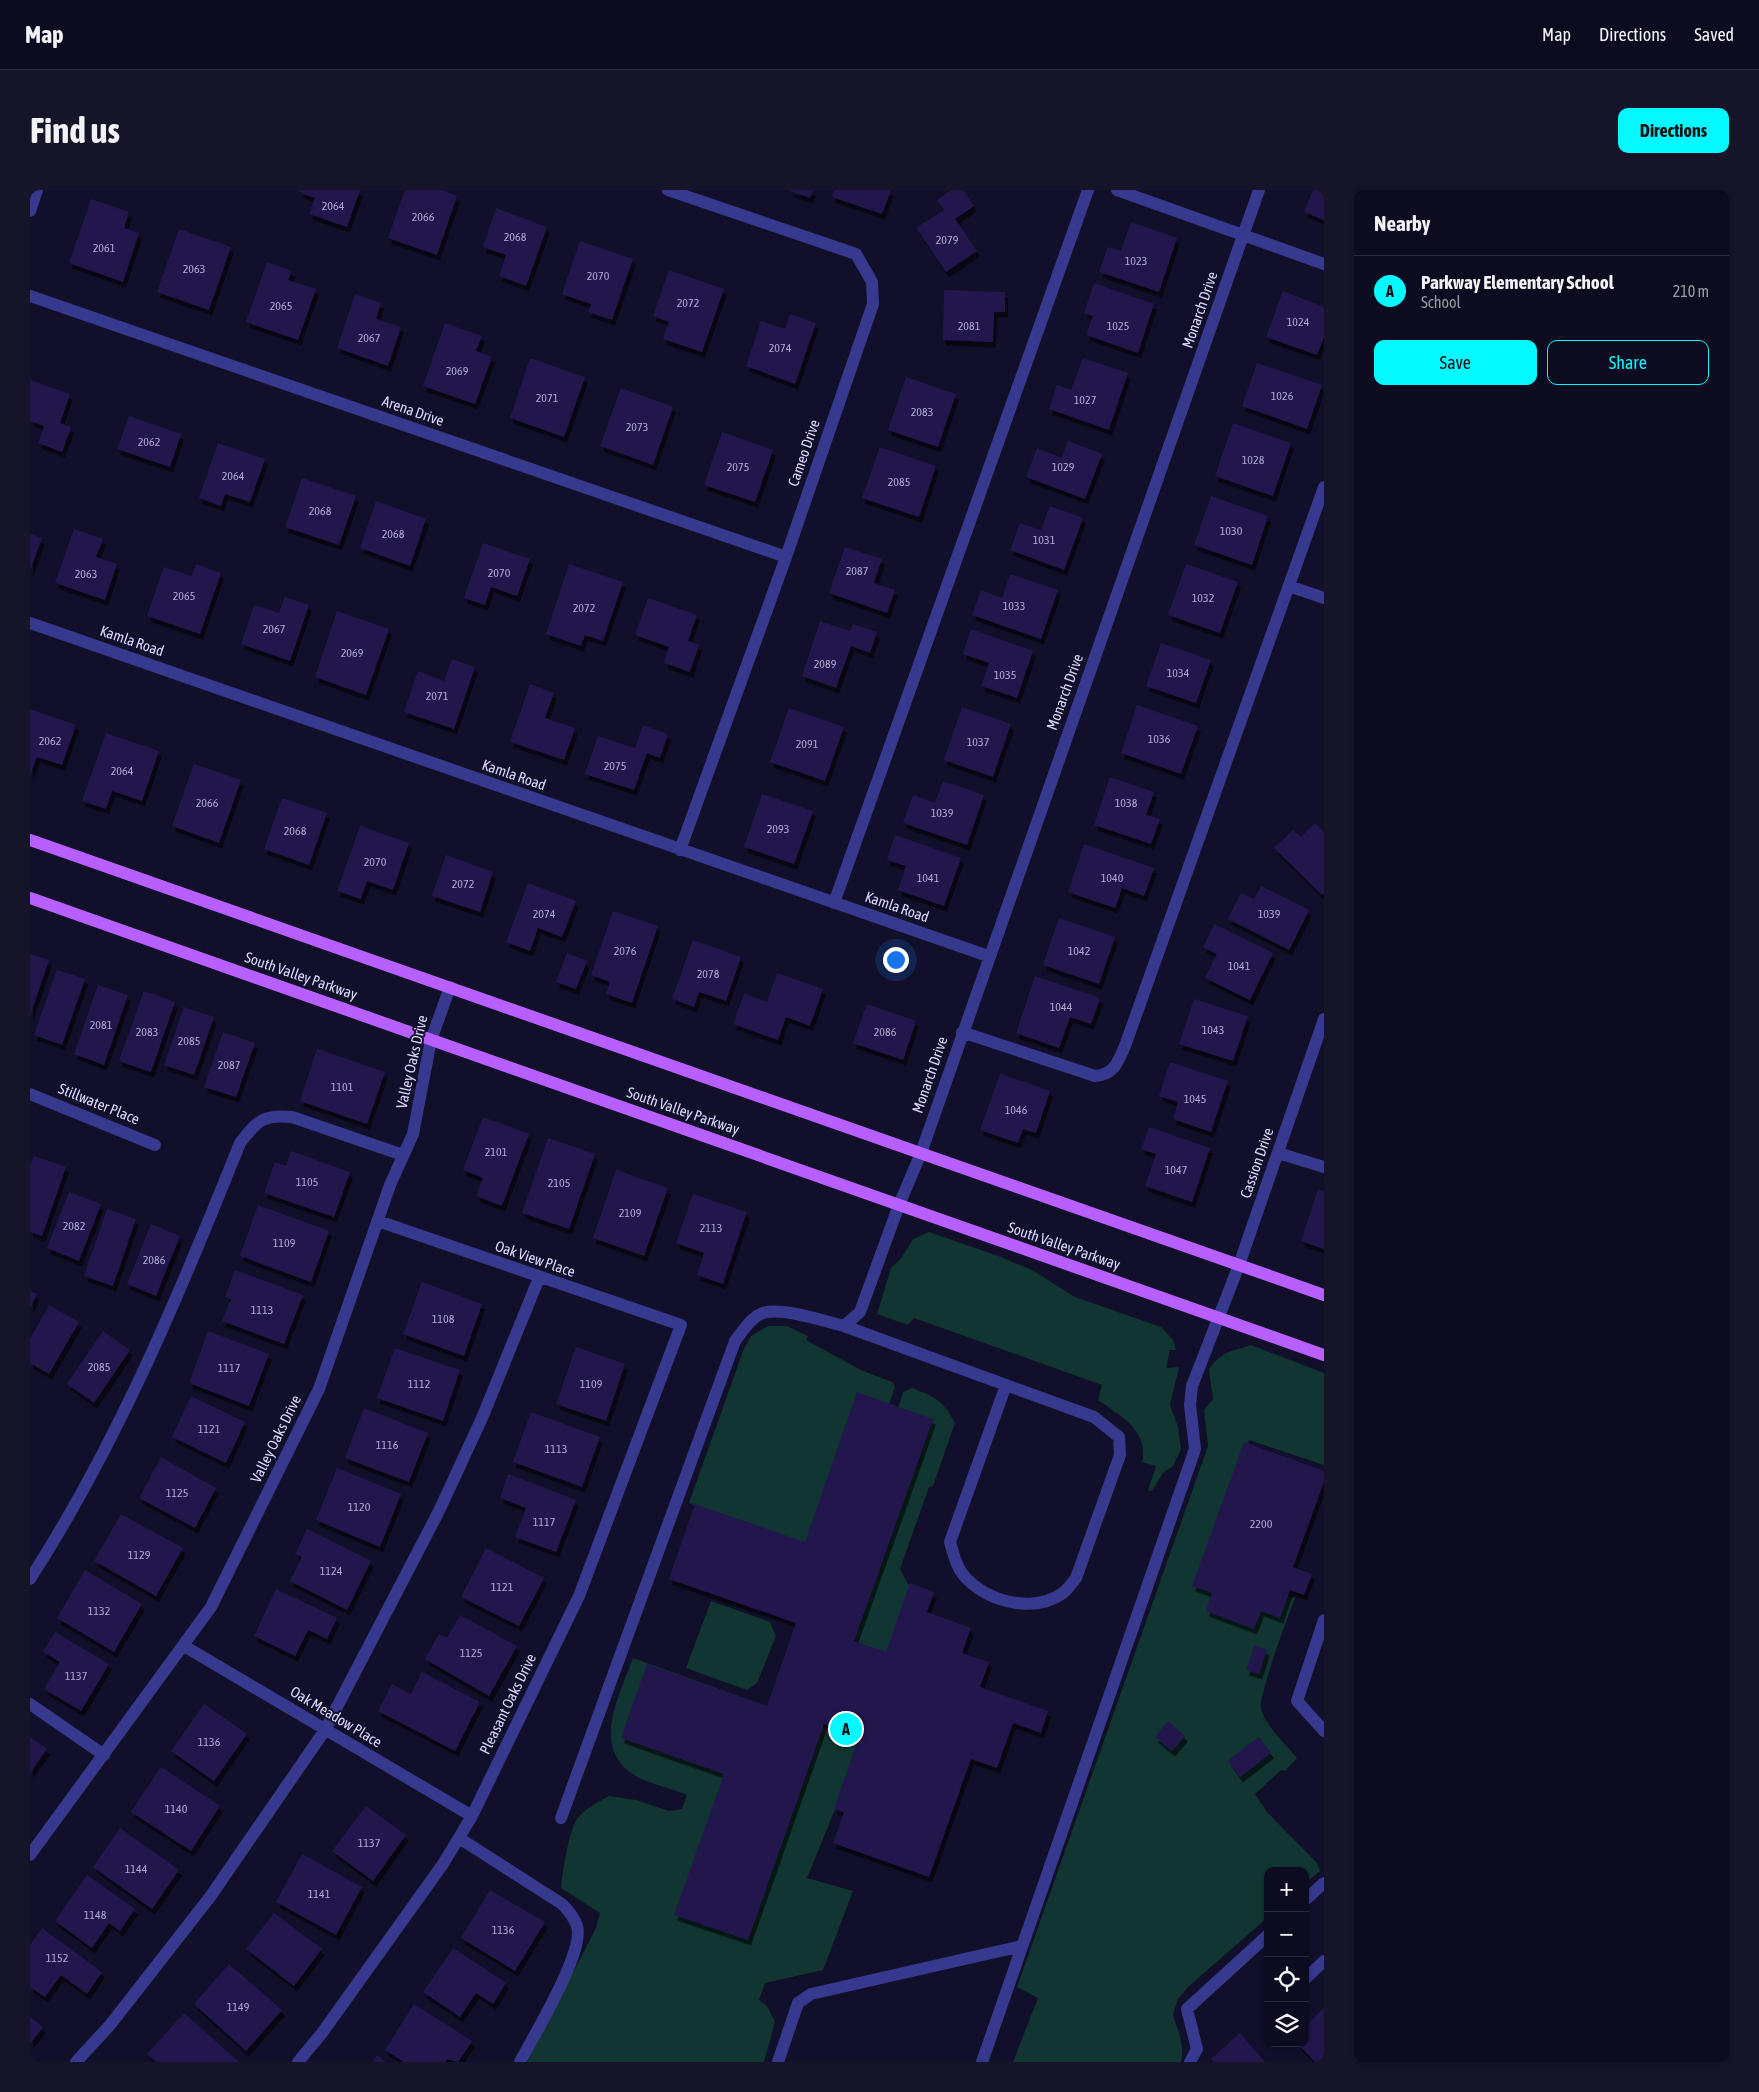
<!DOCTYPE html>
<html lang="en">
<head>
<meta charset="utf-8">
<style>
  :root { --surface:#0d0b20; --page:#161429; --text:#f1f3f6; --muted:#9a9ba5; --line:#2d2b3e; --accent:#04f8ff }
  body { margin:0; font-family:"Asap Condensed",sans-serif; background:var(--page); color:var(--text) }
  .controls { position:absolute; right:15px; bottom:15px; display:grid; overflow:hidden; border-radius:10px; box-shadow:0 1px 4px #0004 }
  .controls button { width:45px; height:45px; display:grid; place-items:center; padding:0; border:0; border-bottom:1px solid var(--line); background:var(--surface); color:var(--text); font:25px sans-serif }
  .you { position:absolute; left:865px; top:769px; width:18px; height:18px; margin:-12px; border:4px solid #fff; border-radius:50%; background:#1a73e8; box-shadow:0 0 0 8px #1a73e833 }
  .badge { display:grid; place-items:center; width:32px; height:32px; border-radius:50%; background:var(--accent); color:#111; font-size:16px; font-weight:700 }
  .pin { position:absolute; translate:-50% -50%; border:2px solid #fff; box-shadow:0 1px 5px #0006 }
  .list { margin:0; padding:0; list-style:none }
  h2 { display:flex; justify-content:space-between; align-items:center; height:65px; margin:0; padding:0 20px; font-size:21px }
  h2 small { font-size:16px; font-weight:400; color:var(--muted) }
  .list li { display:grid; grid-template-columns:32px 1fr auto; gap:15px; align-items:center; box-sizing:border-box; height:70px; padding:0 20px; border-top:1px solid var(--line) }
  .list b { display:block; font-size:19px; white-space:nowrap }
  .list p { margin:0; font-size:16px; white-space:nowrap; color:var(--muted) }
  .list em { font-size:16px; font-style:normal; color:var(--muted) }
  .actions { display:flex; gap:10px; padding:15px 20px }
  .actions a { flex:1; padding:11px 0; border:1px solid var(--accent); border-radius:10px; text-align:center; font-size:18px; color:var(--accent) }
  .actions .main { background:var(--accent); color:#111 }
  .icon { flex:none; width:28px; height:28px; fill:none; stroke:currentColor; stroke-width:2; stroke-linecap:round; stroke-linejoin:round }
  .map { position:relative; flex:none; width:1294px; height:1872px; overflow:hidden; border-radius:10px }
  header { display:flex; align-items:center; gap:30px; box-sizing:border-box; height:70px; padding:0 25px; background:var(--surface); border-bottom:1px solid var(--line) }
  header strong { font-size:24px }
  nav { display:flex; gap:28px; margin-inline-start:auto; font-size:18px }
  .intro { display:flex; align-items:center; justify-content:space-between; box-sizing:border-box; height:120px; padding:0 30px }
  h1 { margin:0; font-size:35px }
  .button { padding:12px 22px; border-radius:10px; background:var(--accent); color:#111; font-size:18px; font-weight:700 }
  main { display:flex; gap:30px; padding:0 30px }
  aside { flex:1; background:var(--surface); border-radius:10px; box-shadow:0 1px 4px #0004 }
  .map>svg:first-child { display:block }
  .green { fill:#113531 }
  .building { fill:#20194d; filter:url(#shadow) }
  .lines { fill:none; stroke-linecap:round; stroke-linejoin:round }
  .minor { stroke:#36398d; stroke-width:12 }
  .major { stroke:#b85fff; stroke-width:12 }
  .labels { text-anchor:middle; stroke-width:4; stroke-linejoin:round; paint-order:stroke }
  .number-label { font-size:12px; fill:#aca8d2 }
  .street-label { font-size:15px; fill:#dad8ff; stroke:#110f2a }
</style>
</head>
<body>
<header>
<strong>Map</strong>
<nav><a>Map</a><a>Directions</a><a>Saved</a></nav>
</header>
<div class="intro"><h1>Find us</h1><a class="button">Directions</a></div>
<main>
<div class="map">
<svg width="1294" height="1872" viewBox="0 0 1294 1872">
  <defs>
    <filter id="shadow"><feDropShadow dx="3" dy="5.5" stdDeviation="0" flood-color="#0009"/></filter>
  </defs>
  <rect width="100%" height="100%" fill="#110f2a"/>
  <path class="green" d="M899 1042 968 1066 1002 1080 1045 1107 1131 1137 1143 1150 1146 1160H1140L1136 1178 1149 1177 1140 1215 1148 1237 1151 1259 1143 1276 1133 1283 1122 1301 1118 1300 1126 1276 1112 1272C1119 1241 1090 1225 1068 1210L1072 1195 884 1128 878 1135 847 1124 861 1078 872 1067 883 1049Z
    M738 1136H757L778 1146 776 1150 831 1180 862 1192 865 1196 859 1215 868 1219 873 1202 882 1198C905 1207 913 1210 925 1233L903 1296 899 1297 870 1379 882 1401 860 1466 820 1453 776 1357 659 1313 713 1161 721 1146Z
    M1221 1155 1294 1183V1275L1219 1250 1168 1388 1265 1408C1259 1423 1228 1507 1231 1518 1235 1536 1255 1553 1267 1568L1255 1581 1251 1580 1225 1604 1238 1623 1287 1673 1290 1681 1275 1693V1681H1238V1727L1158 1797 1148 1809 1143 1825C1148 1841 1155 1855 1151 1872H983L1008 1808 987 1797 1178 1256 1174 1220 1183 1209 1179 1179C1193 1160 1201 1162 1221 1155Z
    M681 1411 740 1432 746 1446 727 1493 717 1500 656 1478Z
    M603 1468 833 1551 777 1688 823 1701 793 1780 735 1793 729 1810 737 1816 745 1832 734 1872H497L566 1738 570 1723 531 1698C533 1680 538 1644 547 1629 554 1619 569 1612 579 1606L606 1610 639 1621 652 1619 657 1605C644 1599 628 1596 614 1590 557 1565 588 1509 603 1468Z"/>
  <path class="building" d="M270 0H330L317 37 279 24 285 8 269 2Z
    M375 0H411L427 6 407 65 358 48Z
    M758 0H783L780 8Z
    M804 0H861L852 24 802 7Z
    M922 0H933L944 16 925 29 947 61 916 82 886 38 914 20 907 10Z
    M1283 0H1294V30L1274 22Z
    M61 9 99 22 94 38 109 43 93 92 39 73Z
    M466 18 517 37 496 96 469 86 476 65 453 57Z
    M1101 32 1147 48 1129 102 1069 82 1078 57 1091 61Z
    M149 39 201 57 179 120 127 102Z
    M550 51 603 69 582 130 558 122 561 114 532 104Z
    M237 72 262 81 258 90 286 99 268 150 216 132Z
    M639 80 694 99 672 162 633 149 639 132 623 126Z
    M1064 93 1124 114 1108 163 1056 145 1063 126 1054 123Z
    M914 100 975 102V122H964L963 152 913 150Z
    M1253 101 1294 117V147L1287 165 1236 147Z
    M325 104 351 113 346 129 371 137 358 176 307 158Z
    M760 124 786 133 765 194 716 176 731 131 755 139Z
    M415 133 452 146 446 161 462 167 445 214 393 196Z
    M500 168 555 187 534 247 480 228Z
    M1053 168 1098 183 1079 240 1019 219 1027 195 1041 200Z
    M1227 173 1292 195 1277 239 1212 216Z
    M876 187 926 204 908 257 858 240Z
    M0 190 40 204 30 233 41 237 32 262 8 253 14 236 0 231Z
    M591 198 643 217 623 275 570 256Z
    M99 226 151 244 140 277 87 259Z
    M1203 233 1261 253 1243 306 1185 286Z
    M692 242 743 260 725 312 674 295Z
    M1038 251 1072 264 1055 309 996 287 1007 258 1032 268Z
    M188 253 235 269 220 312 195 304 191 316 169 308Z
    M850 257 906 276 889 327 832 308Z
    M272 288 326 306 309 355 255 337Z
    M1181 306 1238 326 1222 375 1164 355Z
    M346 311 396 329 380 376 330 358Z
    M1020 316 1053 328 1034 380 980 360 990 333 1011 340Z
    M44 339 73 349 66 367 87 374 75 410 25 393Z
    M0 344 12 348 0 381Z
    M453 353 500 369 487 406 461 397 455 415 434 408Z
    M815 357 852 369 844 393 865 400 857 423 799 403Z
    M166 374 191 383 170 444 117 426 134 377 162 386Z
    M539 374 593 392 573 451 555 445 551 456 516 444Z
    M1156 374 1208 392 1190 443 1138 425Z
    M980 384 1028 400 1011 449 942 425 951 400 972 408Z
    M255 407 279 415 260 471 211 454 224 415 249 423Z
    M618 408 667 425 658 451 669 455 660 482 634 473 639 457 605 445Z
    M307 421 359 439 336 505 285 487Z
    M790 431 820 441 823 434 847 442 840 463 821 456 806 498 772 486Z
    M941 439 1003 461 987 508 951 496 959 473 933 464Z
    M1131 453 1181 470 1166 513 1116 496Z
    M422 469 445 477 424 539 374 522 388 481 414 491Z
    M500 494 524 503 515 528 545 538 534 570 480 552Z
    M1107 515 1168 536 1151 584 1091 563Z
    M932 517 981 534 963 587 914 570Z
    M759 518 814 537 795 591 740 572Z
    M0 519 46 535 32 575 7 567 0 585Z
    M613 535 638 544 630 568 617 563 604 600 555 584 568 546 605 558Z
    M76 543 129 561 112 611 82 601 76 619 52 611Z
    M164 574 211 590 189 653 142 636Z
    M1080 587 1124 602 1116 625 1130 629 1121 654 1064 635Z
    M913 591 954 605 937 655 873 633 883 605 905 613Z
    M732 604 783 621 764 674 714 657Z
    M252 608 297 623 279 675 234 659Z
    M1285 633 1294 642V703L1292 705 1244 658 1263 640 1271 647Z
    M330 636 379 653 363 700 337 691 331 709 307 701Z
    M865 645 931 668 914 716 868 700 876 676 857 670Z
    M1054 654 1124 678 1114 706 1092 698 1085 718 1038 702Z
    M416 665 463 682 450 722 402 706Z
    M498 693 546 711 532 747 508 738 500 761 476 752Z
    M1231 696 1279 720 1259 760 1198 729 1211 703 1224 709Z
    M583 721 628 736 602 813 576 804 580 792 561 785Z
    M1029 728 1085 747 1069 794 1013 775Z
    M1184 734 1243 763 1220 810 1175 788 1187 764 1173 757Z
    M663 750 711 767 696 811 669 802 664 817 642 809Z
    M537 763 557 771 546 799 526 792Z
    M0 764 19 770 0 826Z
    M27 780 55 789 32 855 4 845Z
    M747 783 793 799 780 836 756 827 748 850 703 834 714 804 737 812Z
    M1005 786 1070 808 1061 834 1040 827 1029 858 986 843Z
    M68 795 98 805 74 875 44 864Z
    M114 801 145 812 121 882 89 871Z
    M1164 809 1218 826 1203 871 1149 854Z
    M837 814 886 831 873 870 823 853Z
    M154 817 184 827 164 885 134 875Z
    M193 842 225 853 206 907 174 897Z
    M287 859 355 882 337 934 270 911Z
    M1140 872 1198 891 1181 942 1143 929 1148 912 1129 906Z
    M970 884 1020 901 1006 943 993 939 988 953 950 940Z
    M453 927 499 944 472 1016 446 1006 453 988 433 980Z
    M1119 937 1180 958 1162 1012 1115 996 1126 964 1111 959Z
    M518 948 565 964 539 1039 492 1023Z
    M261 961 320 982 304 1027 234 1003 245 972 256 976Z
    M4 966 36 977 12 1046 0 1042V977Z
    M586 980 638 998 614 1066 563 1048Z
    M1288 999 1294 1001V1059L1271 1051Z
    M39 1002 71 1014 49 1071 17 1058Z
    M663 1004 717 1022 693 1094 667 1085 674 1063 646 1053Z
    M228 1015 299 1041 281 1092 210 1066Z
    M77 1019 106 1029 83 1096 54 1086Z
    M121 1034 150 1046 126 1106 97 1094Z
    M205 1080 273 1105 254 1154 192 1131 201 1109 195 1107Z
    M392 1092 452 1114 434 1166 373 1144Z
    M0 1101 7 1104 0 1118Z
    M19 1115 49 1132 19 1184 0 1173V1149Z
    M73 1141 100 1160 64 1213 37 1194Z
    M178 1141 239 1164 219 1216 159 1193Z
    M546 1157 595 1174 576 1231 526 1214Z
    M365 1158 430 1180 413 1231 347 1208Z
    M827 1202 903 1229 824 1451 856 1462 880 1393 904 1402 897 1422 941 1438 932 1463 959 1472 950 1497 1018 1521 1011 1543 983 1533 967 1578 941 1569 899 1687 803 1653 814 1622 804 1619 829 1547 794 1534 718 1750 644 1725 694 1584 591 1548 617 1474 737 1516 766 1433 639 1389 665 1314 775 1352Z
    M161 1206 215 1232 196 1273 142 1247Z
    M334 1218 398 1243 379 1292 315 1268Z
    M501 1222 570 1247 552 1297 483 1272Z
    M1214 1252 1294 1281V1292L1263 1377 1282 1384 1274 1405 1260 1400 1250 1428 1231 1421 1224 1439 1176 1421 1182 1403 1162 1396Z
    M131 1267 186 1298 165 1338 109 1308Z
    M307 1278 371 1304 350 1357 286 1330Z
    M478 1284 546 1310 526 1362 485 1347 496 1318 470 1308Z
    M91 1324 153 1358 126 1406 64 1371Z
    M277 1339 341 1371 317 1420 260 1391 272 1367 265 1364Z
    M456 1358 514 1388 489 1436 431 1407Z
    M55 1380 112 1414 84 1462 27 1428Z
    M246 1399 307 1428 297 1449 278 1440 265 1466 224 1446Z
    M430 1425 487 1456 459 1506 395 1469 409 1444 417 1448Z
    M25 1442 79 1474 51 1521 14 1499 30 1472 13 1462Z
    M1225 1455 1237 1460 1229 1484 1216 1480Z
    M392 1482 450 1512 425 1561 348 1521 362 1494 381 1504Z
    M174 1514 217 1544 184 1591 141 1561Z
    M1138 1531 1155 1546 1142 1561 1125 1547Z
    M0 1547 17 1559 0 1583Z
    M1229 1547 1241 1563 1210 1587 1198 1570Z
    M131 1577 190 1616 161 1661 101 1622Z
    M336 1616 376 1645 343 1691 302 1661Z
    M90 1638 149 1680 122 1719 63 1677Z
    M272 1664 332 1697 306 1745 246 1712Z
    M57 1685 105 1719 90 1741 79 1733 62 1758 25 1731Z
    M460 1700 515 1732 485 1781 431 1748Z
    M244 1723 292 1759 264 1796 216 1759Z
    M12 1738 72 1782 57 1804 31 1785 15 1807 0 1797V1755Z
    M423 1758 476 1793 463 1814 446 1803 430 1827 393 1802Z
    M199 1774 252 1820 216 1861 164 1814Z
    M384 1814 442 1851 428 1872 417 1869 415 1872H374L355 1860Z
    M1294 1818V1872H1285L1267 1853H1275V1836Z
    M154 1823 209 1872H126L117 1864Z
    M0 1827 13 1837 0 1854Z
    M1210 1843 1235 1872H1184L1181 1869Z
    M347 1865 356 1872H342Z"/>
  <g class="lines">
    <path class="minor" d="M638 0 826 64 842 92 843 114 756 367 650 660
      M1087 0 1294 74
      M0 21 7 0
      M0 106 756 367
      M1259 396 1294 408
      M0 433 958 766
      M804 713 1058 0
      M932 842 1065 886C1084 885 1088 872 1095 856L1294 297
      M0 904 125 955
      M1248 963 1294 977
      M814 1136 1064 1227 1089 1247 1090 1265 1046 1388C1042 1393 1038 1399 1033 1403 1005 1423 962 1413 938 1390 927 1380 924 1366 920 1352L976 1195
      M0 1389C88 1253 150 1103 210 953 227 931 233 924 262 927L373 965
      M1294 1430 1267 1511 1294 1541
      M154 1456 442 1626
      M0 1514 74 1565
      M531 1628 705 1151C712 1142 721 1127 733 1123 752 1117 794 1131 814 1136L830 1122 869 1015 891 963 1229 0
      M429 1648 532 1714C538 1720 544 1727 547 1736 555 1762 504 1845 490 1872
      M0 1665 181 1417 289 1199 360 995 383 944 401 850 420 797
      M1275 1710 1294 1693
      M1275 1789 1294 1771
      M46 1872 80 1835 180 1707 295 1540 409 1321 452 1228 509 1088
      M268 1872 292 1843 413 1674 442 1626 549 1406 651 1135 348 1031
      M748 1872 768 1813 781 1804 992 1756
      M952 1872 1165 1259 1160 1215 1162 1196 1209 1075 1294 829
      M1160 1872 1167 1859 1157 1819 1238 1745"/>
    <path class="major" d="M0 650 1294 1105
      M0 708 1294 1165"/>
  </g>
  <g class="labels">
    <g class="number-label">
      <text x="303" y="20">2064</text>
      <text x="393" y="31">2066</text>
      <text x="485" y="51">2068</text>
      <text x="917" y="54">2079</text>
      <text x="74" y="62">2061</text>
      <text x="1106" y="75">1023</text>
      <text x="164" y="83">2063</text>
      <text x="568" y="90">2070</text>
      <text x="658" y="117">2072</text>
      <text x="251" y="120">2065</text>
      <text x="1268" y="136">1024</text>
      <text x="939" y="140">2081</text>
      <text x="1088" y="140">1025</text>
      <text x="339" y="152">2067</text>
      <text x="750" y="162">2074</text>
      <text x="427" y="185">2069</text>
      <text x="1252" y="210">1026</text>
      <text x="517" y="212">2071</text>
      <text x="1055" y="214">1027</text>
      <text x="892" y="226">2083</text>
      <text x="607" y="241">2073</text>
      <text x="119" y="256">2062</text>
      <text x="1223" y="274">1028</text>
      <text x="708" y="281">2075</text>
      <text x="1033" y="281">1029</text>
      <text x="203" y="290">2064</text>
      <text x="869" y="296">2085</text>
      <text x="290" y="325">2068</text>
      <text x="1201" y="345">1030</text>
      <text x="363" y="348">2068</text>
      <text x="1014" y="354">1031</text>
      <text x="827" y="385">2087</text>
      <text x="469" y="387">2070</text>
      <text x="56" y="388">2063</text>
      <text x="154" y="410">2065</text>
      <text x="1173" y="412">1032</text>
      <text x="984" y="420">1033</text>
      <text x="554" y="422">2072</text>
      <text x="244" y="443">2067</text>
      <text x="322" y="467">2069</text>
      <text x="795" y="478">2089</text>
      <text x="1148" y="487">1034</text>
      <text x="975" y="489">1035</text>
      <text x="407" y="510">2071</text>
      <text x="1129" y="553">1036</text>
      <text x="20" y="555">2062</text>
      <text x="948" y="556">1037</text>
      <text x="777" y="558">2091</text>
      <text x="585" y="580">2075</text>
      <text x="92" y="585">2064</text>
      <text x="177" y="617">2066</text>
      <text x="1096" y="617">1038</text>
      <text x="912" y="627">1039</text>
      <text x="748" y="643">2093</text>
      <text x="265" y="645">2068</text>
      <text x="345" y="676">2070</text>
      <text x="898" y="692">1041</text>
      <text x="1082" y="692">1040</text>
      <text x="433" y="698">2072</text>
      <text x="514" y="728">2074</text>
      <text x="1239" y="728">1039</text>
      <text x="595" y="765">2076</text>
      <text x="1049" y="765">1042</text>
      <text x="1209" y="780">1041</text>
      <text x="678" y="788">2078</text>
      <text x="1031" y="821">1044</text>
      <text x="71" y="839">2081</text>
      <text x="1183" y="844">1043</text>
      <text x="117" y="846">2083</text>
      <text x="855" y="846">2086</text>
      <text x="159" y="855">2085</text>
      <text x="199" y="879">2087</text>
      <text x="312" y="901">1101</text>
      <text x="1165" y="913">1045</text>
      <text x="986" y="924">1046</text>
      <text x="466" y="966">2101</text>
      <text x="1146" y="984">1047</text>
      <text x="277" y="996">1105</text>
      <text x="529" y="997">2105</text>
      <text x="600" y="1027">2109</text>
      <text x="44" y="1040">2082</text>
      <text x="681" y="1042">2113</text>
      <text x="254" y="1057">1109</text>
      <text x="124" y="1074">2086</text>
      <text x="232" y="1124">1113</text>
      <text x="413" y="1133">1108</text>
      <text x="69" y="1181">2085</text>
      <text x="199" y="1182">1117</text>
      <text x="389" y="1198">1112</text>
      <text x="561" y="1198">1109</text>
      <text x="179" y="1243">1121</text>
      <text x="357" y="1259">1116</text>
      <text x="526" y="1263">1113</text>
      <text x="147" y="1307">1125</text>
      <text x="329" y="1321">1120</text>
      <text x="514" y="1336">1117</text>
      <text x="1231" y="1338">2200</text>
      <text x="109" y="1369">1129</text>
      <text x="301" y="1385">1124</text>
      <text x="472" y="1401">1121</text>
      <text x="69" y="1425">1132</text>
      <text x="441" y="1467">1125</text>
      <text x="46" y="1490">1137</text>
      <text x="179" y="1556">1136</text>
      <text x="146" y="1623">1140</text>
      <text x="339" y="1657">1137</text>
      <text x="106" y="1683">1144</text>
      <text x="289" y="1708">1141</text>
      <text x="65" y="1729">1148</text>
      <text x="473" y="1744">1136</text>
      <text x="27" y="1772">1152</text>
      <text x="208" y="1821">1149</text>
    </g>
    <g class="street-label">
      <text transform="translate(1170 120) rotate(-71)" y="5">Monarch Drive</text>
      <text transform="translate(383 221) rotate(19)" y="5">Arena Drive</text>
      <text transform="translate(774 263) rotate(-71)" y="5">Cameo Drive</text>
      <text transform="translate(102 451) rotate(19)" y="5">Kamla Road</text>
      <text transform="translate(1035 502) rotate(-70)" y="5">Monarch Drive</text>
      <text transform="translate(484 585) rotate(19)" y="5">Kamla Road</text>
      <text transform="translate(867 717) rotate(19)" y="5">Kamla Road</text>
      <text transform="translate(271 786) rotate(19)" y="5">South Valley Parkway</text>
      <text transform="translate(382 872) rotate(-77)" y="5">Valley Oaks Drive</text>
      <text transform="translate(900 885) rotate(-71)" y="5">Monarch Drive</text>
      <text transform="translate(69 914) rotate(22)" y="5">Stillwater Place</text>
      <text transform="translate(653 921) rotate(19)" y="5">South Valley Parkway</text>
      <text transform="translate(1227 973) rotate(-71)" y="5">Cassion Drive</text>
      <text transform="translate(1034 1056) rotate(19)" y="5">South Valley Parkway</text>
      <text transform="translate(505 1069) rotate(19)" y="5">Oak View Place</text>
      <text transform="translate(246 1249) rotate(-64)" y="5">Valley Oaks Drive</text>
      <text transform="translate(478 1514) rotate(-64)" y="5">Pleasant Oaks Drive</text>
      <text transform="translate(306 1527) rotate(31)" y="5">Oak Meadow Place</text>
    </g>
  </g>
</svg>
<div class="controls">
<button>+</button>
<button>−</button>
<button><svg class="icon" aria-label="locate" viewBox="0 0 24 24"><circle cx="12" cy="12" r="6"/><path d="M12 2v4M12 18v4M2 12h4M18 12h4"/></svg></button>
<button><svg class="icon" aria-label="layers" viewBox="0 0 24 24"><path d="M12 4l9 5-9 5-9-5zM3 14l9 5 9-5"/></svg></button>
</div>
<div class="you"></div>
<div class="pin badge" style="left:816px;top:1539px">A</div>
</div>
<aside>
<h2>Nearby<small></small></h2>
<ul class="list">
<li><span class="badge">A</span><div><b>Parkway Elementary School</b><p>School</p></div><em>210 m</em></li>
</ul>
<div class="actions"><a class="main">Save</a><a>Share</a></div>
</aside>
</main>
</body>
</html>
